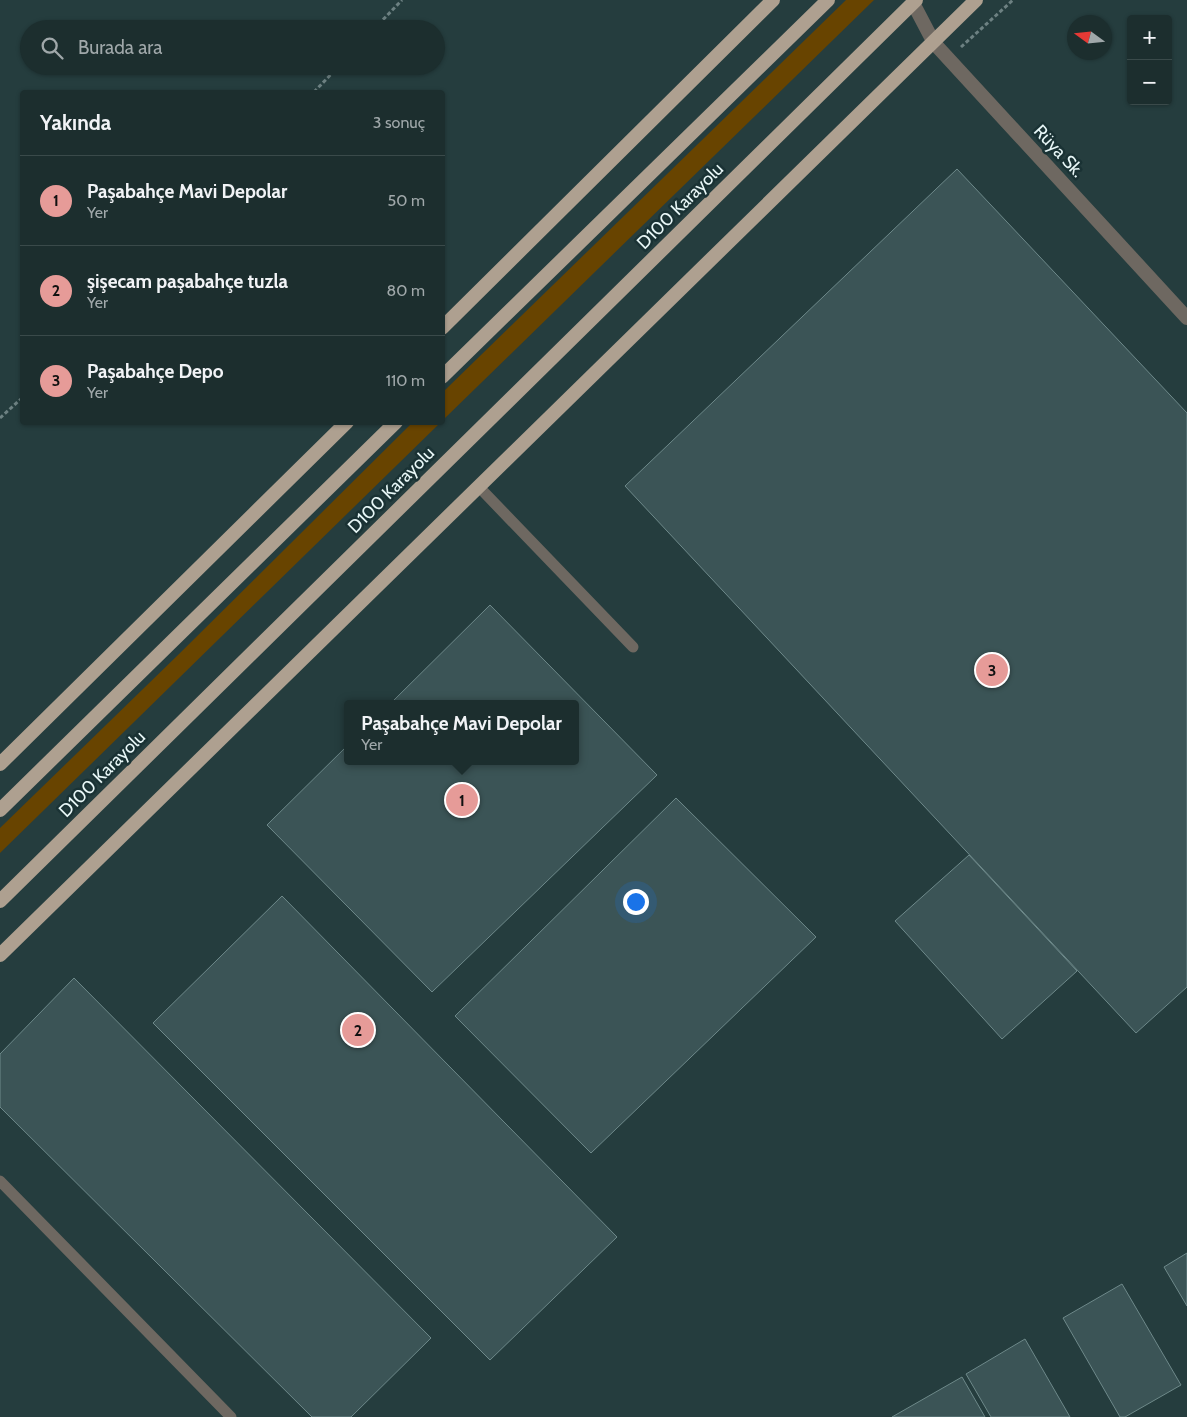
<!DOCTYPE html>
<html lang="tr">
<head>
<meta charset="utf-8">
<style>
  :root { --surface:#1c2e2e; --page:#253636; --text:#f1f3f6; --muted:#a0a8aa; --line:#3a4a4a; --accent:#e69b98 }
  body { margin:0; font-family:Cabin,sans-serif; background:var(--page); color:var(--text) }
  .controls { position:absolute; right:15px; top:15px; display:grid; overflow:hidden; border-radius:5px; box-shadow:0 1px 4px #0004 }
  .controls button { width:45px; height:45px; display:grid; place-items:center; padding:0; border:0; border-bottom:1px solid var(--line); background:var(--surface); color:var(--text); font:25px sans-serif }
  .compass { position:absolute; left:1067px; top:15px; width:45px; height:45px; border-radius:50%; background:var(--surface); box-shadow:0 1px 4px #0004; rotate:285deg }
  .you { position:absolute; left:635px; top:901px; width:18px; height:18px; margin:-12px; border:4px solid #fff; border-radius:50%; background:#1a73e8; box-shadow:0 0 0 8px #1a73e833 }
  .badge { display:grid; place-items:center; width:32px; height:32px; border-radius:50%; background:var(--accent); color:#111; font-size:16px; font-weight:700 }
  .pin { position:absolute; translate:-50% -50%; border:2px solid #fff; box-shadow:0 1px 5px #0006 }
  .popup { position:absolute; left:344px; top:700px; width:235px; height:65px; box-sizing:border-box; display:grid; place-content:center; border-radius:5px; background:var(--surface); filter:drop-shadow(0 1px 4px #0005); font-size:16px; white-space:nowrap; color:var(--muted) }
  .popup b { font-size:19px; color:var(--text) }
  .popup::after { content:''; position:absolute; left:50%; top:100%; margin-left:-10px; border:10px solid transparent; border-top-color:var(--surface) }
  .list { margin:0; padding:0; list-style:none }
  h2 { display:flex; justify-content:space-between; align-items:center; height:65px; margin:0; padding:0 20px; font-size:21px }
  h2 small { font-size:16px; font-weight:400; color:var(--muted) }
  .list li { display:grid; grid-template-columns:32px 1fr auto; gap:15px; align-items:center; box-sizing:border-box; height:90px; padding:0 20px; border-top:1px solid var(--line) }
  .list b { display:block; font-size:19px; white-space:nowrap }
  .list p { margin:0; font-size:16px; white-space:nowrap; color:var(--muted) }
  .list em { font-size:16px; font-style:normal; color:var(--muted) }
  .icon { flex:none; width:28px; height:28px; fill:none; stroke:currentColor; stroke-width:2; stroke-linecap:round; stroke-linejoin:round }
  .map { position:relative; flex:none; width:1187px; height:1417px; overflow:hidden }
  .search { position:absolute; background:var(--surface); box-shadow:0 1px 4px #0004; left:20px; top:20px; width:425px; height:55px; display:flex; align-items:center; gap:12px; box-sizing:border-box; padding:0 18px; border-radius:28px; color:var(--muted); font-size:19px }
  .panel { position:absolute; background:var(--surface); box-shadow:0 1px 4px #0004; left:20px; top:90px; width:425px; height:335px; border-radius:5px }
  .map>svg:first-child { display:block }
  .green { fill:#684400 }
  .building { fill:#3b5456; stroke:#6e898a }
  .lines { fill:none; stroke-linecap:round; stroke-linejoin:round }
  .path { stroke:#6d8182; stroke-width:3; stroke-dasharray:4 2.5; stroke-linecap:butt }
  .service { stroke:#6e6861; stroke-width:11 }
  .tertiary { stroke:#6e6861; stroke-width:14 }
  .trunk { stroke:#aea090; stroke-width:14 }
  .labels { text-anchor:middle; stroke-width:5; stroke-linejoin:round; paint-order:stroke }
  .street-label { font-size:18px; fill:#e8f7f7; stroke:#1a3234 }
</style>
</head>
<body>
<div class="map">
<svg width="1187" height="1417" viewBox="0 0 1187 1417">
  <rect width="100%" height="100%" fill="#253d3e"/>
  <path class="green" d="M846 0H874L443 420V392Z
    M412 423H440L0 853V828L179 654Z"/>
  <path class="building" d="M957 169 1187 413V987L1136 1033 625 486Z
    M490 605 657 775 432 992 267 825 348 745V761H576V704H390Z
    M676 798 816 937 591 1153 455 1016Z
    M969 855 1077 971 1002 1039 895 921Z
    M282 896 617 1237 490 1360 153 1023Z
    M74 978 431 1338 351 1417H312L0 1107V1054Z
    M1187 1253V1306L1164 1267Z
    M1122 1284 1181 1385 1125 1417H1120L1063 1318Z
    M1025 1339 1070 1417H991L966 1374Z
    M962 1377 985 1417H892Z"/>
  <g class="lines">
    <path class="path" d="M374 29 402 0
      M961 47 1013 0
      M314 92 339 66
      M0 418 22 398"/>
    <path class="service" d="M479 487 633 647
      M0 1181 231 1417"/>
    <path class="tertiary" d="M913 3 934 43 1187 318"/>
    <path class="trunk" d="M442 328 773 0
      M442 377 828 0
      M0 764 347 422
      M0 810 396 422
      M0 901 916 0
      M0 955 976 0"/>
  </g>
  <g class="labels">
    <g class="street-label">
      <text transform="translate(1059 151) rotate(47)" y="6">Rüya Sk.</text>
      <text transform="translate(680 206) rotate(-45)" y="6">D100 Karayolu</text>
      <text transform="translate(391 490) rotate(-45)" y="6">D100 Karayolu</text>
      <text transform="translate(102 774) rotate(-45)" y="6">D100 Karayolu</text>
    </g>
  </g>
</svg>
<div class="controls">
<button>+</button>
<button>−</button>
</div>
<svg class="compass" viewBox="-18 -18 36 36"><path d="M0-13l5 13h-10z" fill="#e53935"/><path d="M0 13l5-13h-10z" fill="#a0a8aa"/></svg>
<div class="you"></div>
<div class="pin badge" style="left:462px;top:800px">1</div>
<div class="popup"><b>Paşabahçe Mavi Depolar</b>Yer</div>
<div class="pin badge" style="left:358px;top:1030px">2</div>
<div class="pin badge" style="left:992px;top:670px">3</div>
<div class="search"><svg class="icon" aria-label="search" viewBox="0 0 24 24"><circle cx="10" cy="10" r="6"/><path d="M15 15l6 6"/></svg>Burada ara</div>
<section class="panel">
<h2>Yakında<small>3 sonuç</small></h2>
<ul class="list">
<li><span class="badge">1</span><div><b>Paşabahçe Mavi Depolar</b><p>Yer</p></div><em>50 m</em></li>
<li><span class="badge">2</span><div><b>şişecam paşabahçe tuzla</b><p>Yer</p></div><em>80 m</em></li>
<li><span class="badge">3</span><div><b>Paşabahçe Depo</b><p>Yer</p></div><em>110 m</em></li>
</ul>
</section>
</div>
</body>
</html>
